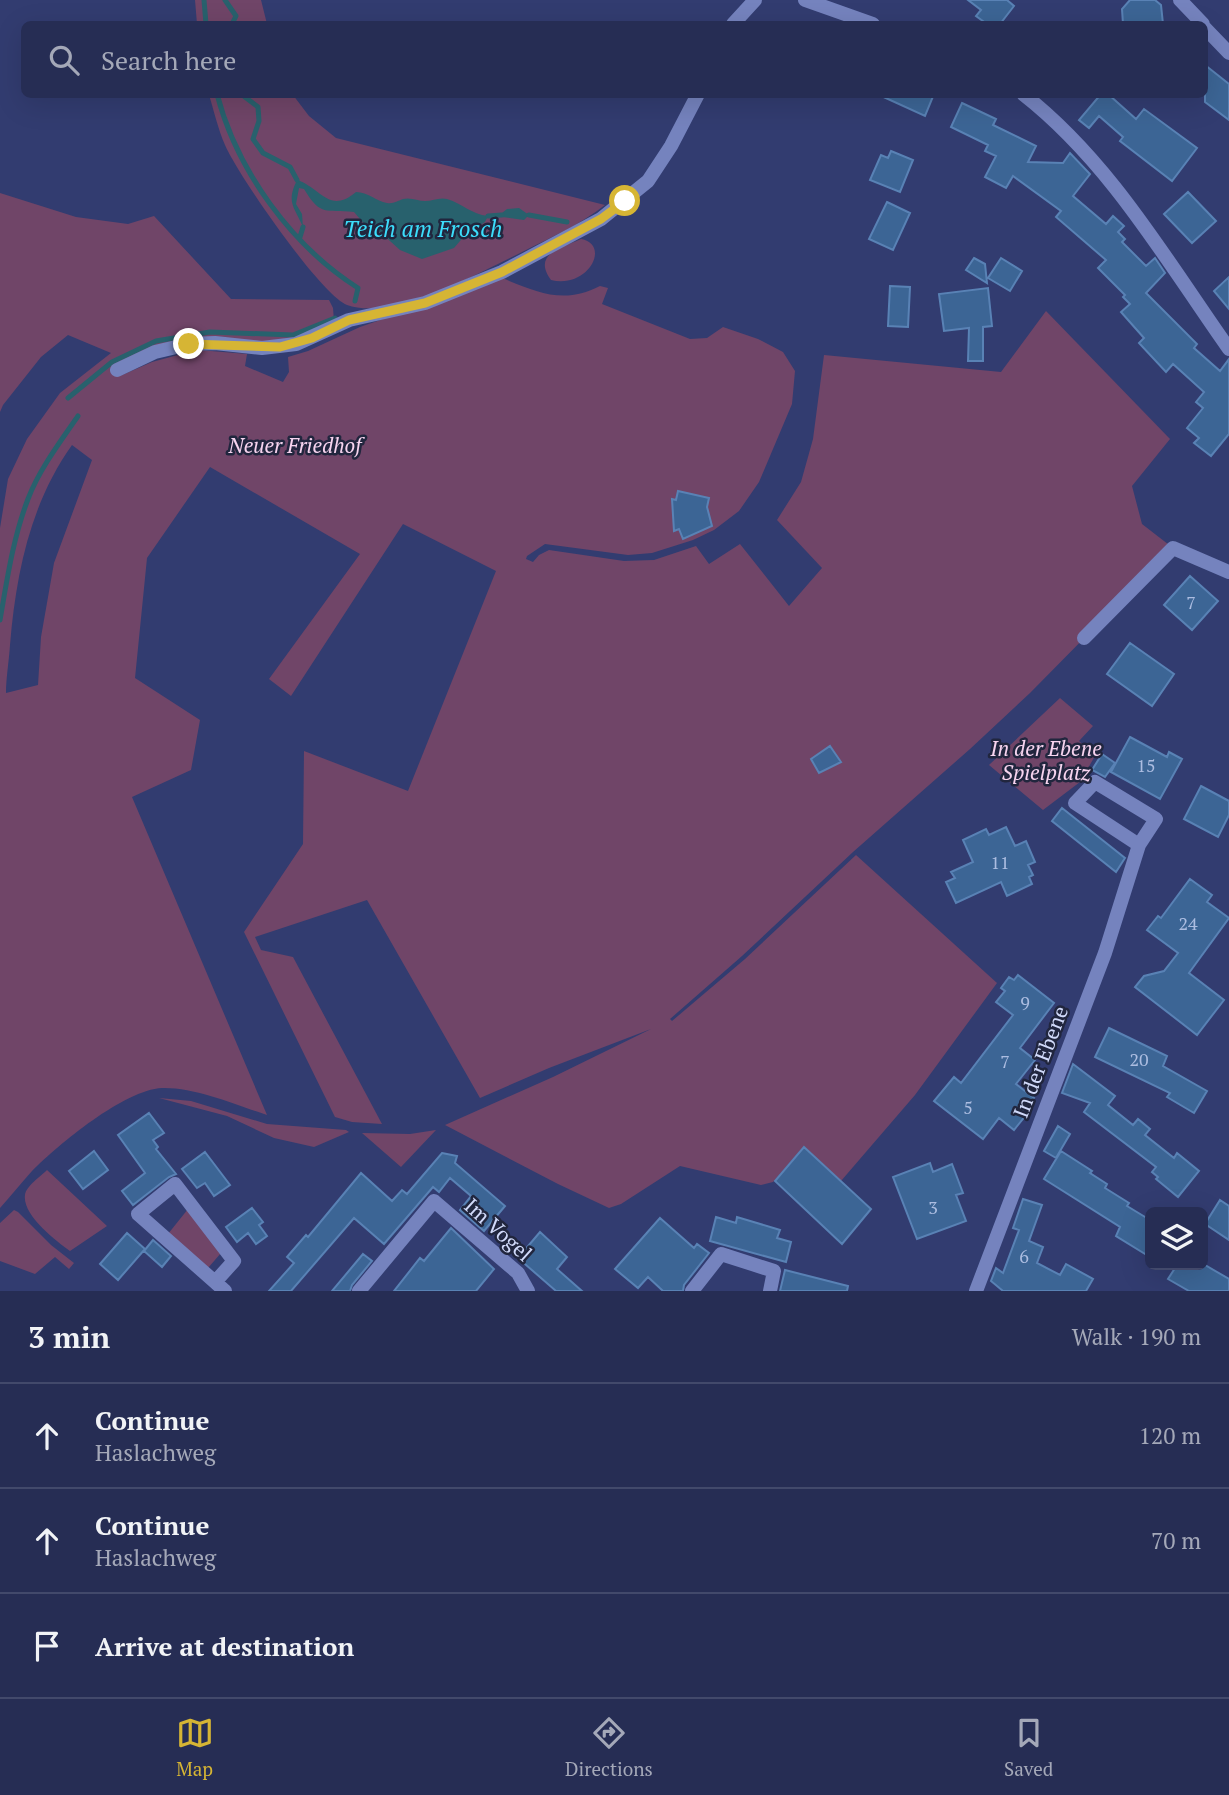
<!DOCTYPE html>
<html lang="en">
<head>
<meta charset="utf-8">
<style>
  :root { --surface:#262d54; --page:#2e355a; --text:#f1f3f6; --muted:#a4a8b8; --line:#42496b; --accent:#d6b534 }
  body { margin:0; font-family:"PT Serif",serif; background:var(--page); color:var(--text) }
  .controls { position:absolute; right:21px; bottom:21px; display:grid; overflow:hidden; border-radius:10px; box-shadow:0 7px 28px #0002 }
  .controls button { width:63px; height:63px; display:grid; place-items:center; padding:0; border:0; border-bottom:2px solid var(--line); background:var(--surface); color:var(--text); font:35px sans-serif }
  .stop { position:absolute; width:21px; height:21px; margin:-16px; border:5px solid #d6b534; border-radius:50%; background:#fff }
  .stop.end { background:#d6b534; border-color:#fff; box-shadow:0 2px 7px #0008 }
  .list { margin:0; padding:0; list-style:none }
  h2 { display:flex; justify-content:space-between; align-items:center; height:91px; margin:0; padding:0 28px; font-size:30px }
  h2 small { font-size:23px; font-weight:400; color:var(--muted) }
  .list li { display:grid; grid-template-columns:46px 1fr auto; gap:21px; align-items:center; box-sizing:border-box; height:105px; padding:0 28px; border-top:2px solid var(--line) }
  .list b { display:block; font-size:26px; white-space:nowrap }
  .list p { margin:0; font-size:23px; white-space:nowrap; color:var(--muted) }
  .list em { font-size:23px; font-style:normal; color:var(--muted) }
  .icon { flex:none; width:38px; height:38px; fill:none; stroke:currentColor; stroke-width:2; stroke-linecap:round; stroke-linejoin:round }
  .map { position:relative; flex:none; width:1229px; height:1291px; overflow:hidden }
  .search { position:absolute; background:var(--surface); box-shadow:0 7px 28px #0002; left:21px; right:21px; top:21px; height:77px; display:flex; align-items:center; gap:18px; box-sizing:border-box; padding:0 24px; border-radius:10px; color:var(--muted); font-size:26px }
  .sheet { height:406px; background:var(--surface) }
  nav { display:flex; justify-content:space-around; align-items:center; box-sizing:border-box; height:98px; border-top:2px solid var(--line); background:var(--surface); font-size:19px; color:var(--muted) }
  nav a { display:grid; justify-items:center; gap:4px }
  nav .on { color:var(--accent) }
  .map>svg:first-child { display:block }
  .green { fill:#704568; fill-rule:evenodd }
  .water { fill:#28616d }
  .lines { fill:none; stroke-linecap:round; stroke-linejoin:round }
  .stream { stroke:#28616d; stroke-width:5 }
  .building { fill:#3c6595; stroke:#5982b5; stroke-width:2 }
  .minor { stroke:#7583be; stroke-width:14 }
  .tertiary { stroke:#7583be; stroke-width:14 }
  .route { stroke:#d6b534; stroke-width:9 }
  .labels { text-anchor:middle; stroke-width:5; stroke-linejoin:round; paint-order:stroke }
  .number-label { font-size:18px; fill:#acbde1 }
  .park-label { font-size:21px; font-style:italic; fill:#f7d4ef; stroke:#21263e }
  .street-label { font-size:21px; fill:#d1dafa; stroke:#21263e }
  .water-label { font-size:23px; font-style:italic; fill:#3cddfb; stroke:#21263e }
</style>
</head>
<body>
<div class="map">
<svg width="1229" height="1291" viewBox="0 0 1229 1291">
  <rect width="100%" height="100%" fill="#323c70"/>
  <path class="green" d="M195 0H261L267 24H197Z
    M209 95H293L309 116 336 138 605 205C581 224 554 236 526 250 490 268 453 287 415 300 397 307 365 312 347 305 320 294 238 175 225 145 218 129 214 111 209 95Z
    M0 193 76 217 128 224 154 216 231 299 329 300 333 308 334 321 303 338 273 343 186 339 120 376 152 362 189 352 199 350 247 354 245 366 283 382 289 372 288 357 308 351 360 327 502 278C537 292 564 305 600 286L608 288 602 304 690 339 707 338 723 327 758 339 783 352 795 371 792 404 759 482 739 511 714 530 693 540 652 553 628 555 545 544 527 556 526 559 533 562 539 555 549 550 624 561 654 560 696 546 709 564 740 544 789 606 822 568 777 520 801 482 813 439 824 355 1001 372 1046 311 1170 439 1132 486 1142 524 1173 548 1030 693 970 749 853 852 742 956 670 1019 672 1021 745 959 856 855 997 983 915 1095 841 1181 804 1146 773 1182 761 1185 680 1166 621 1204 609 1208 558 1184 445 1125 553 1077 651 1029 549 1068 480 1098 367 900 255 937 261 950 293 957 382 1124 352 1122 335 1117 244 932 303 844 304 751 408 791 496 571 403 524 291 696 269 679 360 554 210 467 147 558 135 678 200 720 191 770 132 797 267 1115C236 1105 195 1087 162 1088 124 1090 59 1144 32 1171 21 1183 11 1196 0 1208V528L8 479 27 439 60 393 111 353 68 335 41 357 3 405 0 412ZM72 445 92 460 54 563 41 637 38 685 6 693C6 678 9 661 10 645 16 574 30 504 72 445Z
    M581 239C611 244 589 289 551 280 532 254 561 248 581 239Z
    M1060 698 1093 726 1079 741 1095 756 1080 782 1043 810 989 765Z
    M159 1098 191 1101 267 1124 346 1130 349 1132 314 1147 274 1138 227 1116Z
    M436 1130 401 1167 362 1133 410 1134Z
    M47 1170 107 1226 70 1251C56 1241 22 1215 25 1195 26 1186 41 1176 47 1170Z
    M188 1209 221 1253 208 1268 168 1234Z
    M14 1210 18 1212 51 1245 74 1263 69 1269 55 1257 35 1274 0 1261V1223Z"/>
  <path class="water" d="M297 180C320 187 329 215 356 192 368 192 376 201 387 203 394 204 397 201 403 199 411 197 418 201 425 201 433 201 439 197 447 199 463 204 471 214 488 216L485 222 466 234 454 248 422 259 400 250 380 232 366 226 354 212C325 209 321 217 304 189L299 188 296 204 302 214 303 227C294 206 286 203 297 180Z
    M519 208 529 215 524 220 502 217V213L507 209Z"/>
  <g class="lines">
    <path class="stream" d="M204 0 206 24
      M225 0 236 16 232 24
      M217 94C237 171 292 246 358 288L355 301
      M241 94 258 107 259 121 253 139 263 153 290 167 297 180
      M529 215 567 222
      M488 216 502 215
      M300 237 303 227
      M68 398 112 362 156 341 210 332 293 335 335 318
      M0 620C7 580 13 538 28 499 39 470 60 442 78 416"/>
  </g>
  <path class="building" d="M968 0H1007L1014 6 1000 24H987L976 16 981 10Z
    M1130 0H1155L1161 5 1163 24H1123L1122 9Z
    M1205 65 1229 84V120L1205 102Z
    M877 94H934L925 116Z
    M1101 94H1108L1136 119 1144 109 1197 148 1172 181 1120 141 1123 137 1099 116 1089 128 1079 120Z
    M962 103 996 119 993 125 1036 146 1028 162 1063 163 1070 153 1090 174 1073 196 1106 224 1113 216 1124 226 1118 232 1125 239 1122 242 1146 266 1155 258 1165 273 1146 293 1197 344 1194 348 1220 371 1229 359V434L1211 456 1194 443 1199 438 1187 428 1203 408 1196 402 1204 392 1173 364 1166 372 1139 343 1144 338 1121 312 1130 304 1123 297 1125 295 1098 268 1106 260 1056 217 1061 211 1013 176 1006 188 985 177 996 156 985 151 988 145 951 127Z
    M891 151 913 160 900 192 870 180 881 155 888 158Z
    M1188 192 1216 221 1192 243 1164 214Z
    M887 202 910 213 893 250 869 239Z
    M974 258 985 264 987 283 966 270Z
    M1001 258 1022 271 1010 291 988 278Z
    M1229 277V309L1214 291Z
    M890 286 910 287 908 327 888 326Z
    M988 288 992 326 983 327V361H968L969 328 944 331 939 294Z
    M678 491 709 498 707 507 712 526 683 539 679 529 674 531 672 499 676 500Z
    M1190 576 1218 601 1192 630 1164 605Z
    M1130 643 1174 674 1152 706 1107 674Z
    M1130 737 1167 757 1169 752 1182 759 1160 799 1111 772Z
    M830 746 841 762 819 773 811 759Z
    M1102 754 1115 763 1105 777 1092 770Z
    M1201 786 1229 801V815L1218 837 1184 819Z
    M1062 808 1125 858 1116 872 1052 821Z
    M1006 827 1015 846 1026 841 1035 862 1028 865 1033 875 1029 877 1032 884 1007 896 1001 882 956 903 946 882 955 878 951 872 973 862 963 840 986 829 989 835Z
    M1190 879 1212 895 1207 902 1229 918 1189 973 1224 1000 1197 1035 1135 987 1144 976 1164 971 1178 953 1147 930 1158 916 1161 918Z
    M1018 975 1054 1003 1020 1048 1035 1060 1016 1084 1034 1098 1022 1113 1026 1115 1014 1130 999 1118 983 1139 934 1101 954 1077 961 1083 1013 1015 996 1002 1005 991 1001 988 1009 977 1014 980Z
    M1109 1028 1167 1056 1163 1066 1207 1091 1194 1113 1167 1097 1170 1093 1095 1057Z
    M1073 1064 1115 1096 1108 1105 1133 1125 1138 1119 1150 1129 1145 1135 1174 1158 1177 1153 1199 1171 1178 1197 1156 1179 1158 1177 1152 1172 1156 1167 1084 1112 1090 1103 1062 1093Z
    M149 1113 164 1133 153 1140 158 1147 156 1149 176 1174 169 1177 133 1205 122 1191 145 1173 118 1135Z
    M1058 1126 1070 1134 1056 1158 1044 1151Z
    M804 1147 871 1209 842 1244 775 1181Z
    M94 1151 108 1170 83 1189 69 1171Z
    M1061 1151 1092 1171 1090 1173 1107 1184 1105 1188 1129 1203 1127 1206 1150 1220V1257L1116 1236 1120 1227 1044 1179Z
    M205 1152 230 1185 214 1196 205 1183 197 1188 182 1169Z
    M442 1153 457 1156 455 1163 505 1206 484 1231 460 1210 471 1196 450 1178 439 1192 433 1187 384 1244 354 1218 291 1291H269L294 1263 287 1257 306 1235 308 1237 361 1173 392 1201 402 1190 407 1194Z
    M930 1163 933 1172 952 1164 963 1193 956 1195 966 1221 917 1239 893 1177Z
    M1023 1199 1042 1205 1029 1241 1043 1247 1037 1263 1060 1275 1066 1264 1093 1279 1086 1291H1003L991 1281 996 1268 1003 1273 1019 1230 1013 1228Z
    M1220 1200 1229 1206V1240L1205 1224Z
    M252 1208 263 1222 259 1225 267 1236 256 1244 248 1233 237 1242 226 1227Z
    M716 1217 736 1223 737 1217 780 1230 777 1238 791 1242 786 1262 710 1241Z
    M660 1218 694 1248 697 1244 709 1253 684 1285 683 1291H663L648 1277 638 1288 615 1269Z
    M451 1228 494 1269 476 1291H394L420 1258 424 1261Z
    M540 1232 567 1257 557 1269 582 1291H556L518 1258Z
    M127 1233 145 1249 118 1280 100 1264Z
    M153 1240 171 1256 162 1267 144 1251Z
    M363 1254 372 1261 352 1285 350 1291H332Z
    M1177 1265H1205L1229 1279V1291H1189L1168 1279Z
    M785 1270 848 1286 847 1291H780Z"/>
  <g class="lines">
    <path class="minor" d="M1180 0 1203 24
      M733 24 755 0
      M1204 27 1229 53
      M117 370 155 352 189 344 215 343 262 348 296 344 349 320 425 303 502 272 601 219 648 181 671 146 698 94
      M1084 638 1173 548 1229 572
      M215 1282 234 1261 175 1184 138 1214 215 1282 225 1291
      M359 1291 434 1201 518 1273 528 1291
      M692 1291 721 1254 774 1271 770 1291
      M976 1291 1105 953 1139 845 1156 819 1095 782 1075 803 1139 845"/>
    <path class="tertiary" d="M805 0 873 24
      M1023 94C1110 162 1166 260 1229 349"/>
  </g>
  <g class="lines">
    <path class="route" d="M189 344 280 347 312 338 349 320 425 303 502 272 601 219 625 201"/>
  </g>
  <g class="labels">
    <g class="number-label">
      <text x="1191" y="609">7</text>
      <text x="1146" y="772">15</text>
      <text x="1000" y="869">11</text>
      <text x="1188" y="930">24</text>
      <text x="1025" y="1009">9</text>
      <text x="1139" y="1066">20</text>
      <text x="1005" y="1068">7</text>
      <text x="968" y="1114">5</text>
      <text x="933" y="1214">3</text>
      <text x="1024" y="1263">6</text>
    </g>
    <g class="park-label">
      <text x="295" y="453">Neuer Friedhof</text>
      <text x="1046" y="756">In der Ebene<tspan x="1046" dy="24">Spielplatz</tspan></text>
    </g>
    <g class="street-label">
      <text transform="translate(1041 1062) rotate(-69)" y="7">In der Ebene</text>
      <text transform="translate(498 1230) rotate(42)" y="7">Im Vogel</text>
    </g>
    <g class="water-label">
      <text x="423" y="237">Teich am Frosch</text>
    </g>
  </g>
</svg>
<div class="controls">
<button><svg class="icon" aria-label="layers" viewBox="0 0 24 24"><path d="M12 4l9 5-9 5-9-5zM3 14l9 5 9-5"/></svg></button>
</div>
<div class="stop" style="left:625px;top:201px"></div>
<div class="stop end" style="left:189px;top:344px"></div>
<div class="search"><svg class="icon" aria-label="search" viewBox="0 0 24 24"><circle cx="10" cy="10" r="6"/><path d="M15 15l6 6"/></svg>Search here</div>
</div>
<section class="sheet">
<h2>3 min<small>Walk · 190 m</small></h2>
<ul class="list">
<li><svg class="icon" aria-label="ahead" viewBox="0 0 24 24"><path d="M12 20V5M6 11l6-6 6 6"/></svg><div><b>Continue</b><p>Haslachweg</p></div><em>120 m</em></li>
<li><svg class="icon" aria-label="ahead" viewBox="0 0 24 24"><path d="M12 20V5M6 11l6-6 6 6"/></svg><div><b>Continue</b><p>Haslachweg</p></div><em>70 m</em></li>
<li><svg class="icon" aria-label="arrive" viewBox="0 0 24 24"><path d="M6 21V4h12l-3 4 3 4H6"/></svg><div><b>Arrive at destination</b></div></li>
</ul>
</section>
<nav>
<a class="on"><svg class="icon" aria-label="map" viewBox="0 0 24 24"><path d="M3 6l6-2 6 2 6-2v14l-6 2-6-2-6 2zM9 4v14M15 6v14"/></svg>Map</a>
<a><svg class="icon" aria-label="directions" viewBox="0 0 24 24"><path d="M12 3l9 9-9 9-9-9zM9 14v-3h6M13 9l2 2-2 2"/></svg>Directions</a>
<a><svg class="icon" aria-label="saved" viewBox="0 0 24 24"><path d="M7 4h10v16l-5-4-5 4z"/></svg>Saved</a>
</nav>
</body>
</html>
